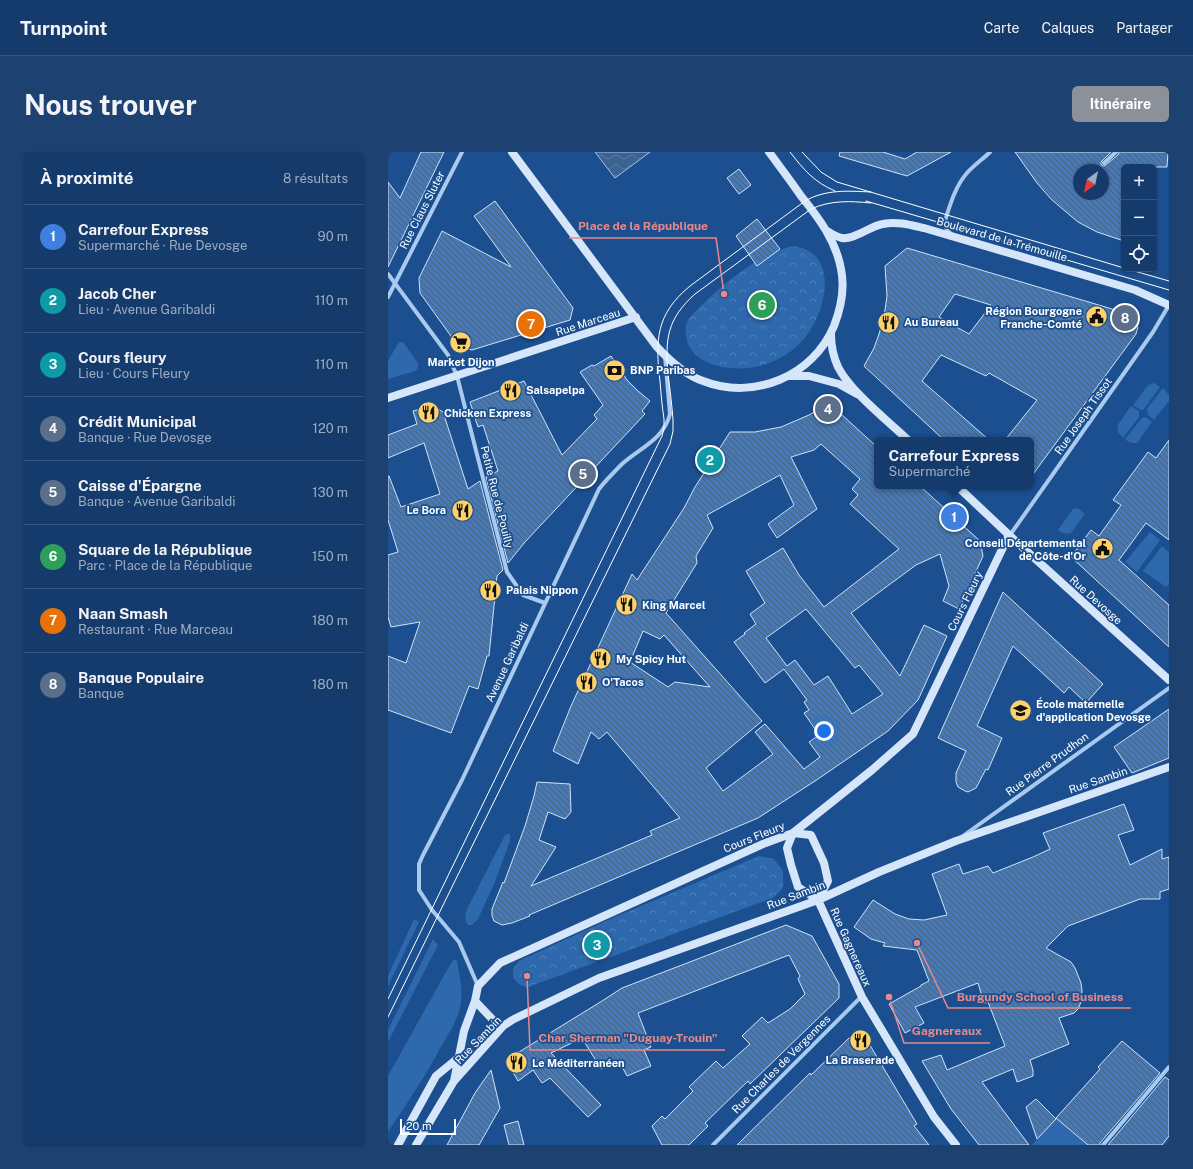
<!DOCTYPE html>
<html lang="fr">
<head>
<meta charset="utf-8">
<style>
  :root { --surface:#143b6b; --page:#1d4271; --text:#f1f3f6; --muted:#9dadc1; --line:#33557e; --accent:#8c9099 }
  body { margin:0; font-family:"Public Sans",sans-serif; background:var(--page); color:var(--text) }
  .controls { position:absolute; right:12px; top:12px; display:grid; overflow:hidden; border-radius:6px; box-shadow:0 1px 3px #0004 }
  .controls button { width:36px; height:36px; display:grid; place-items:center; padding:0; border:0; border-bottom:1px solid var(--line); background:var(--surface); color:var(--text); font:20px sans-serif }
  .compass { position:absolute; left:685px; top:12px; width:36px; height:36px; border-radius:50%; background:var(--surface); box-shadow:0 1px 3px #0004; rotate:213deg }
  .scale { position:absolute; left:12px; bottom:10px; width:56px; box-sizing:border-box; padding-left:4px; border:2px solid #fff; border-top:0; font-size:11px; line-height:14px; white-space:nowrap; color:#fff; -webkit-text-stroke:3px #1b4f8f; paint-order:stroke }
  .you { position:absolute; left:436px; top:579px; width:14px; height:14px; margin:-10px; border:3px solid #fff; border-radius:50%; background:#1a73e8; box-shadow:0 0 0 6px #1a73e833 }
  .badge { display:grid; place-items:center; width:26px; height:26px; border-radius:50%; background:var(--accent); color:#fff; font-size:13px; font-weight:700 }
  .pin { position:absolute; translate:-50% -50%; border:2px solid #fff; box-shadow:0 1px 4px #0006 }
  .popup { position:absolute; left:486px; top:285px; width:160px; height:52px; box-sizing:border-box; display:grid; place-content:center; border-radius:6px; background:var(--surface); filter:drop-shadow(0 1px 3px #0005); font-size:13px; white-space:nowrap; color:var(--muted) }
  .popup b { font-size:15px; color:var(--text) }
  .popup::after { content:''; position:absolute; left:50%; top:100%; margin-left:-8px; border:8px solid transparent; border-top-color:var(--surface) }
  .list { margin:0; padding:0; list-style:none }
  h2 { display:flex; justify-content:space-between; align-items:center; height:52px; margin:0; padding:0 16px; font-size:17px }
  h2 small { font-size:13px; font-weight:400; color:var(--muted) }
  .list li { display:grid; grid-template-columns:26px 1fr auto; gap:12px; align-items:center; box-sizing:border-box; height:64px; padding:0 16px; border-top:1px solid var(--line) }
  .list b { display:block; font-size:15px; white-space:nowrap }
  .list p { margin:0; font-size:13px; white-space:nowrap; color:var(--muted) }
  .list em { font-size:13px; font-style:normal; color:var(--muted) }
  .icon { flex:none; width:22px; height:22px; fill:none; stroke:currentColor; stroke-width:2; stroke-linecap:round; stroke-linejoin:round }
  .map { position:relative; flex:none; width:781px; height:993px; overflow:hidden; border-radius:6px }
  header { display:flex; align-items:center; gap:24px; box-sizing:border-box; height:56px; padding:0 20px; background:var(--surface); border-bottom:1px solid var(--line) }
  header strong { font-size:19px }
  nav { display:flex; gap:22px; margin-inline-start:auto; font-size:14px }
  .intro { display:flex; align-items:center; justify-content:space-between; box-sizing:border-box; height:96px; padding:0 24px }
  h1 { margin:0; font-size:28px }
  .button { padding:10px 18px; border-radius:6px; background:var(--accent); color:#fff; font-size:14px; font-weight:700 }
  main { display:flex; gap:24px; padding:0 24px }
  aside { flex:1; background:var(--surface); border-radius:6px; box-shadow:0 1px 3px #0004 }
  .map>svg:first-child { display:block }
  .green { fill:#2e69ad }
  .forest { fill:url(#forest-crowns) }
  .water { fill:url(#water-waves); stroke:#9cc4f0 }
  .building { fill:url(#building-back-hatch); stroke:#cfe3fa; fill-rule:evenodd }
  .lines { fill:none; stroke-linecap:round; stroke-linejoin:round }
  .street { stroke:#a9c9ee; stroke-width:4 }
  .secondary { stroke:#d6e6fa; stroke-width:8 }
  .tram { stroke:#fff; stroke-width:1 }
  .labels { text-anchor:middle; stroke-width:3.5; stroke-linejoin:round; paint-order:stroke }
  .street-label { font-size:11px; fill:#fff; stroke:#1b4f8f }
  .poi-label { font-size:11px; font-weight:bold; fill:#fff; stroke:#1b4f8f; text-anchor:start }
  .leader { fill:none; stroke:#e88989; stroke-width:1.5 }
  .callout-dot { fill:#e88989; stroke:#1b4f8f; stroke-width:1.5 }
  .callout-label { font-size:12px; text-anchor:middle; font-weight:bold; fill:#e88989; stroke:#1b4f8f; stroke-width:3.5; stroke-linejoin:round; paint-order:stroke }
</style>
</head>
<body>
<header>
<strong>Turnpoint</strong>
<nav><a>Carte</a><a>Calques</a><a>Partager</a></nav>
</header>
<div class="intro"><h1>Nous trouver</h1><a class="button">Itinéraire</a></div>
<main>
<aside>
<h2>À proximité<small>8 résultats</small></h2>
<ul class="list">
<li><span class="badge" style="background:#3f7fe0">1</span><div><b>Carrefour Express</b><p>Supermarché · Rue Devosge</p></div><em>90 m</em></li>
<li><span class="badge" style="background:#0f9aa8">2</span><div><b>Jacob Cher</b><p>Lieu · Avenue Garibaldi</p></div><em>110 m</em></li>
<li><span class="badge" style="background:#0f9aa8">3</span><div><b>Cours fleury</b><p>Lieu · Cours Fleury</p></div><em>110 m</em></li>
<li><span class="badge" style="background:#5c6f8a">4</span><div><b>Crédit Municipal</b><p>Banque · Rue Devosge</p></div><em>120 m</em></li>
<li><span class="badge" style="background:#5c6f8a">5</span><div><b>Caisse d'Épargne</b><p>Banque · Avenue Garibaldi</p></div><em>130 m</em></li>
<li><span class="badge" style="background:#2e9e5b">6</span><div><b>Square de la République</b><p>Parc · Place de la République</p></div><em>150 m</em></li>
<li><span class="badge" style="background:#e8710a">7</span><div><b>Naan Smash</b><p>Restaurant · Rue Marceau</p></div><em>180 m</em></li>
<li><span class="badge" style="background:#5c6f8a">8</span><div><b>Banque Populaire</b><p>Banque</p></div><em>180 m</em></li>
</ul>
</aside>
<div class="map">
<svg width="781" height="993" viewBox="0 0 781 993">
  <defs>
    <pattern id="forest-crowns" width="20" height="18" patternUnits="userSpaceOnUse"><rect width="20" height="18" fill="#2e69ad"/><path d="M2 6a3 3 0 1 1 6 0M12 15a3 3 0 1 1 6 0" fill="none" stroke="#4d80b9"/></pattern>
    <pattern id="water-waves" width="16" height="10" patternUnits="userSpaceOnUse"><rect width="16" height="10" fill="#3c6290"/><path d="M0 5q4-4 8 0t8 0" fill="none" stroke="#597aa1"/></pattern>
    <pattern id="building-back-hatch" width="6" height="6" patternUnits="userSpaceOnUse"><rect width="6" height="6" fill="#4478b7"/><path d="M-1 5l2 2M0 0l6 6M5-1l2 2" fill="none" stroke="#486282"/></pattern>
  </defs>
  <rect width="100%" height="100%" fill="#1b4f8f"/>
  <path class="green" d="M11 190H15L30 211V216L27 219 0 227V209Z
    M766 231 772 235 756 257 753 258 745 253 760 233Z
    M775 236 781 243V249L766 268 759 262 760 259 758 258Z
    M743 254 751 259V265L735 286 730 280 729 274Z
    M758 265 764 270 749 291C744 291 741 291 737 287L754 266Z
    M690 356 697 362 683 381C677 382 674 381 670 378L685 357Z
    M762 380 772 388 749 420 737 410Z
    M774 394 781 400V432L778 435 755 419Z
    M122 681V689L106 732 90 767 84 773H80C76 767 77 763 79 757L117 683Z
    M26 767 31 770 0 834V824Z
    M45 787 50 793 0 890V878Z
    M67 807 69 809C71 822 75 836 73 849 72 864 63 878 55 891 39 922 19 951 0 980V924L63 811Z
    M668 966 700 993H644Z"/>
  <path class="forest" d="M406 94C453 101 438 162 415 188 397 208 369 219 342 216 322 214 300 205 298 183 297 178 298 172 300 168 304 162 310 157 315 152 336 131 376 99 406 94Z
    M371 704 386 707 395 719V736L385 746 140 835 132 833 125 826V817L131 809 220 768Z"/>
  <path class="water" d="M207 0H262L227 26Z"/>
  <path class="building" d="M33 0H56L0 115V30L12 46Z
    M452 0H495L517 7 529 0H563L519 24 451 4Z
    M627 0H723L713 10V13L716 14 730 3 731 0H780L779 15H736V89L709 80 690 70 664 48 649 31ZM691 18H715V42H691Z
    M351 17 363 33 351 42 339 26Z
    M107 49 185 156 182 168 84 198 70 194 32 141 31 126 54 79 123 115 86 64Z
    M369 67 392 97 369 114 348 84Z
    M519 96 741 162 745 164 748 168 750 175 748 182 643 325V288H617L649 248 601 221 598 224 553 203 534 229 601 288H556L476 214 486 196 491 182 496 165 499 144 497 114ZM567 142 603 153 581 182 551 165Z
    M223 204 239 228 250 239 262 249 254 259 257 262 137 390 120 411 98 325 110 319 95 273 90 275 82 250 136 229 174 303 209 267 206 263 215 253 192 220 204 213 206 214Z
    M441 251 489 295V334H532L592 389 595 404 571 457 555 449 561 434 552 402 528 413 463 461 512 524 536 473 559 484 530 548 500 579 427 629 370 666 141 763 142 764 124 771 114 773 106 769 104 764V757L115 730 116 731 137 674 146 644 149 630 182 632 183 660 177 667 160 660 151 688 168 695 143 734 264 683 262 679 292 666 219 580 211 587 203 580 190 612 165 599 183 554 244 422 249 428 296 356 307 335 342 280H367L393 275 421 263ZM433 292 472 327 464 337 470 343 462 352 511 397 436 455 411 423 395 396 358 419 377 451 362 462 368 472 356 481 357 482 346 490 377 531 396 517 419 548 416 550 421 558 416 561 431 583 421 590 432 605 416 617 377 572 367 580 385 602 335 639 318 616 374 569 278 461 309 411 308 404 325 376 319 363 392 323 406 353 380 372 389 386 429 357 403 305 426 298ZM418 457 467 516 471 513 495 542 464 562 440 524 426 533 407 508 399 514 378 486ZM255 479 272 487 276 483 322 535 287 530 280 535 242 510Z
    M45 254 55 260 80 337 92 329 115 418 109 424 101 504H99L90 537 81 534 63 581 0 558V504L18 511 32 470 3 475 0 465V403L10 400 0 368V324H1L13 355 52 342 36 291 0 306V283L29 272 25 259Z
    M781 288V388L758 371 731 408 781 453V495L683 405 703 378 711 384 733 353 725 348 760 300 768 306Z
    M615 440 715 532 698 551 681 535 676 541 625 494 589 574 614 586 600 618 598 617 588 636 580 640 577 639 570 635 568 630V621L578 599 550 586Z
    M781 557V606L744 621 726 595Z
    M736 652 746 678 730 683 742 713 774 697V707L781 705V737L772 740V747H752L680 774 658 796 683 810 687 816 693 831 694 839 693 850 690 857 686 861 671 866 681 892 642 908 645 918V924L629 930 625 917 594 930 641 993H591L563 957 534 909 553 903 559 918 617 894 600 850 596 851 590 831 527 855 536 871 517 881 501 852 533 834V833L541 829 529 798 495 794 497 791 483 787 466 775 485 748 507 762 521 767 536 768 559 763 544 722 571 712 575 722 600 714 605 721 645 705 662 697 655 681Z
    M398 773 424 784 451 832V846L362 932 360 929 317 971 320 974 301 993H274L264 974 274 964 277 967 305 939 301 935 328 909 335 916 362 892 354 884 374 865 380 871 402 857 417 842 410 827 412 824 401 803 250 861 263 895 256 898 263 914 239 924 231 909 213 917 194 886 163 901 213 953 200 965 162 926 154 931 145 918 130 929 118 908 214 849 234 836Z
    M468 883 476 885 480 890 529 972 526 974 541 993H349L422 921 423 923 461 886Z
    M734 889 772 921 712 991V993H700L668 966 712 917 710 915Z
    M103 918 112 956 91 993H59L87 941Z
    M777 925 781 928V984L774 993H720Z
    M648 947 668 967 649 987 638 955Z
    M130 969 136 993H121L116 973Z"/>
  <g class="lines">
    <path class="street" d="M716 11 728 0
      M563 82 560 79 556 72C561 56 567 34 579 21 586 13 595 7 602 0
      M0 122 60 203 69 224 119 420 135 443 157 451
      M0 145 74 0
      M622 383 765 180 781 153
      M575 684 781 536
      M90 834 71 790 44 758 31 738V712L35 703 74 628 211 337C218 328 226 320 234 312 252 296 276 287 282 262L277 204
      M325 993 473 845
      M715 993 781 915"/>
    <path class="secondary" d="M124 0 269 195C282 209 297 223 315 229 366 249 425 224 446 174 453 156 457 136 453 117 448 89 431 66 413 44 403 29 392 15 381 0
      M439 79C444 82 448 85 454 86 466 88 482 74 495 72 508 69 523 73 536 76L747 138 781 153
      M443 182C443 193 445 204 450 215 463 240 499 268 520 288
      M401 224H421L451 232 469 242
      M0 246 248 165
      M569 334 621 383 781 528
      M405 681 399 696 403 713 410 735 430 748 474 845 546 965 568 993
      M405 681 423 683 436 711 440 729 430 748
      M87 849 107 870 115 874
      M66 929 76 879 87 849 90 834 112 811 375 692 405 681 484 618 525 582 621 383
      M10 993 48 924 70 906
      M28 993 66 929 115 874 126 867 211 826 430 748 491 720 568 689 781 615"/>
    <path class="tram" d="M402 0C416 18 426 30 447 39
      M414 0 433 20 449 30 736 116
      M478 49 781 138
      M739 117 781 129
      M0 847 274 284 276 276V267C274 254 273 242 272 229 267 188 268 162 302 134L417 49C438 37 460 39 483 40
      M0 865 282 292 285 279V268C284 253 282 238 280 222 277 187 279 167 307 142L423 57C443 48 462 49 483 51"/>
  </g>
  <defs>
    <symbol id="civic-disc" viewBox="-11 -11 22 22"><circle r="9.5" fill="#ffd166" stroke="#1b4f8f"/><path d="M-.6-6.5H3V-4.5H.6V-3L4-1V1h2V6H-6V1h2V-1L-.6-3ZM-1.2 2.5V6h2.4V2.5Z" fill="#111"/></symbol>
    <symbol id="restaurant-disc" viewBox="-11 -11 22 22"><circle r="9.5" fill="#ffd166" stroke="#1b4f8f"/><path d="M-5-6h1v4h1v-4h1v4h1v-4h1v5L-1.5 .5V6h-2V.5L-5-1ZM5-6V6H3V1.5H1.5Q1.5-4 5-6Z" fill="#111"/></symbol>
    <symbol id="supermarket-disc" viewBox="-11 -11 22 22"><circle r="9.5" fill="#ffd166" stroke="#1b4f8f"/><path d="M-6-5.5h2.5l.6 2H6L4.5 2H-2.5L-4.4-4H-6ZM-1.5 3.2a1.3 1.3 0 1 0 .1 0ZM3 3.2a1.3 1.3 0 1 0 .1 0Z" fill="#111"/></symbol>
    <symbol id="bank-disc" viewBox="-11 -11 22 22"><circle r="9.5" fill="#ffd166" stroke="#1b4f8f"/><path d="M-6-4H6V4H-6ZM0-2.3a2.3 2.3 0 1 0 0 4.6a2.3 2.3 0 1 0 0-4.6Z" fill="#111"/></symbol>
    <symbol id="school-disc" viewBox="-11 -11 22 22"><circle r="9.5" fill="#ffd166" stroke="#1b4f8f"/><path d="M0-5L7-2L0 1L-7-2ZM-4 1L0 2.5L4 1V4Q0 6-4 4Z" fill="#111"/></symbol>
  </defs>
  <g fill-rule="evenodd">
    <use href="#civic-disc" x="696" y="152" width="25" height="25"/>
    <use href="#restaurant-disc" x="488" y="158" width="25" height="25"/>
    <use href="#supermarket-disc" x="60" y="178" width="25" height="25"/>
    <use href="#bank-disc" x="214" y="206" width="25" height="25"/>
    <use href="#restaurant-disc" x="110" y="226" width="25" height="25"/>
    <use href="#restaurant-disc" x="28" y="248" width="25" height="25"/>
    <use href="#restaurant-disc" x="62" y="346" width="25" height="25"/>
    <use href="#civic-disc" x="702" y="384" width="25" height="25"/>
    <use href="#restaurant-disc" x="90" y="426" width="25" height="25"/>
    <use href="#restaurant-disc" x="226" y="440" width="25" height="25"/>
    <use href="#restaurant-disc" x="200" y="494" width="25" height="25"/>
    <use href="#restaurant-disc" x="186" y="518" width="25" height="25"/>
    <use href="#school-disc" x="620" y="546" width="25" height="25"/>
    <use href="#restaurant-disc" x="460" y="876" width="25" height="25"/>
    <use href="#restaurant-disc" x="116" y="898" width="25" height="25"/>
  </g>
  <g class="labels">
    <g class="street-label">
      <text transform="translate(34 58) rotate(-63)" y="4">Rue Claus Sluter</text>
      <text transform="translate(614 87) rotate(16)" y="4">Boulevard de la Trémouille</text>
      <text transform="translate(200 170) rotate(-18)" y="4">Rue Marceau</text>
      <text transform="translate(695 264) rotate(-55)" y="4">Rue Joseph Tissot</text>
      <text transform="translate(109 345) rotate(76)" y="4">Petite Rue de Pouilly</text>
      <text transform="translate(708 448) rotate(42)" y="4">Rue Devosge</text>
      <text transform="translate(577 449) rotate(-64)" y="4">Cours Fleury</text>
      <text transform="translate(119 510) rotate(-65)" y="4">Avenue Garibaldi</text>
      <text transform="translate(659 612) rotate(-36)" y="4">Rue Pierre Prudhon</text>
      <text transform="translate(710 628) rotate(-19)" y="4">Rue Sambin</text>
      <text transform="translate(366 685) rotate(-22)" y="4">Cours Fleury</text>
      <text transform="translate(408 743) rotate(-21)" y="4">Rue Sambin</text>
      <text transform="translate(463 795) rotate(66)" y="4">Rue Gagnereaux</text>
      <text transform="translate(90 888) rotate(-46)" y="4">Rue Sambin</text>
      <text transform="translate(393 912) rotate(-45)" y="4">Rue Charles de Vergennes</text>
    </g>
    <g class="poi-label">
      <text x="694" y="163" text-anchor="end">Région Bourgogne<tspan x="694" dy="13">Franche-Comté</tspan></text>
      <text x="516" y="174">Au Bureau</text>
      <text x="73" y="214" text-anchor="middle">Market Dijon</text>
      <text x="242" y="222">BNP Paribas</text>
      <text x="138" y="242">Salsapelpa</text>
      <text x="56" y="265">Chicken Express</text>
      <text x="58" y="362" text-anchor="end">Le Bora</text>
      <text x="698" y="395" text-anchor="end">Conseil Départemental<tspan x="698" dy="13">de Côte-d'Or</tspan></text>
      <text x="118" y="442">Palais Nippon</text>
      <text x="254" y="457">King Marcel</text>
      <text x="228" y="511">My Spicy Hut</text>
      <text x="214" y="534">O'Tacos</text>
      <text x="648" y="556">École maternelle<tspan x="648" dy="13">d'application Devosge</tspan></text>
      <text x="472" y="912" text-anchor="middle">La Braserade</text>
      <text x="144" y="915">Le Méditerranéen</text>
    </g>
  </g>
  <path class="leader" d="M336 142L328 86H181M529 791L560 856H743M501 845L516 891H602M139 824L142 898H337"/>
  <g class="callout-dot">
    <circle cx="336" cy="142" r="4"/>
    <circle cx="529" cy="791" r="4"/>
    <circle cx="501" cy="845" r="4"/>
    <circle cx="139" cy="824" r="4"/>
  </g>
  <g class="callout-label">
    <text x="255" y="78">Place de la République</text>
    <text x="652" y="849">Burgundy School of Business</text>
    <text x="559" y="883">Gagnereaux</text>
    <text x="240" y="890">Char Sherman "Duguay-Trouin"</text>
  </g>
</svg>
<div class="controls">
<button>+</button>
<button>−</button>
<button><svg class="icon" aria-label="locate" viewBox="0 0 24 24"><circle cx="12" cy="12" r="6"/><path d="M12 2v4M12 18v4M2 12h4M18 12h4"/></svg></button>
</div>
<svg class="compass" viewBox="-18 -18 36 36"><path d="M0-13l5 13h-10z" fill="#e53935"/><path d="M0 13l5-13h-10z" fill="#9dadc1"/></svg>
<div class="scale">20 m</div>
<div class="you"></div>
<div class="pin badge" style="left:566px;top:365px;background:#3f7fe0">1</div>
<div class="popup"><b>Carrefour Express</b>Supermarché</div>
<div class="pin badge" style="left:322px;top:308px;background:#0f9aa8">2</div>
<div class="pin badge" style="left:209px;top:793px;background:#0f9aa8">3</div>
<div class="pin badge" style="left:440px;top:257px;background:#5c6f8a">4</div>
<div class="pin badge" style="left:195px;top:322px;background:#5c6f8a">5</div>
<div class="pin badge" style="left:374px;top:153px;background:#2e9e5b">6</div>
<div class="pin badge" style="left:143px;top:172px;background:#e8710a">7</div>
<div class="pin badge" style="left:737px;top:166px;background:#5c6f8a">8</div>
</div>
</main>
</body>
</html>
